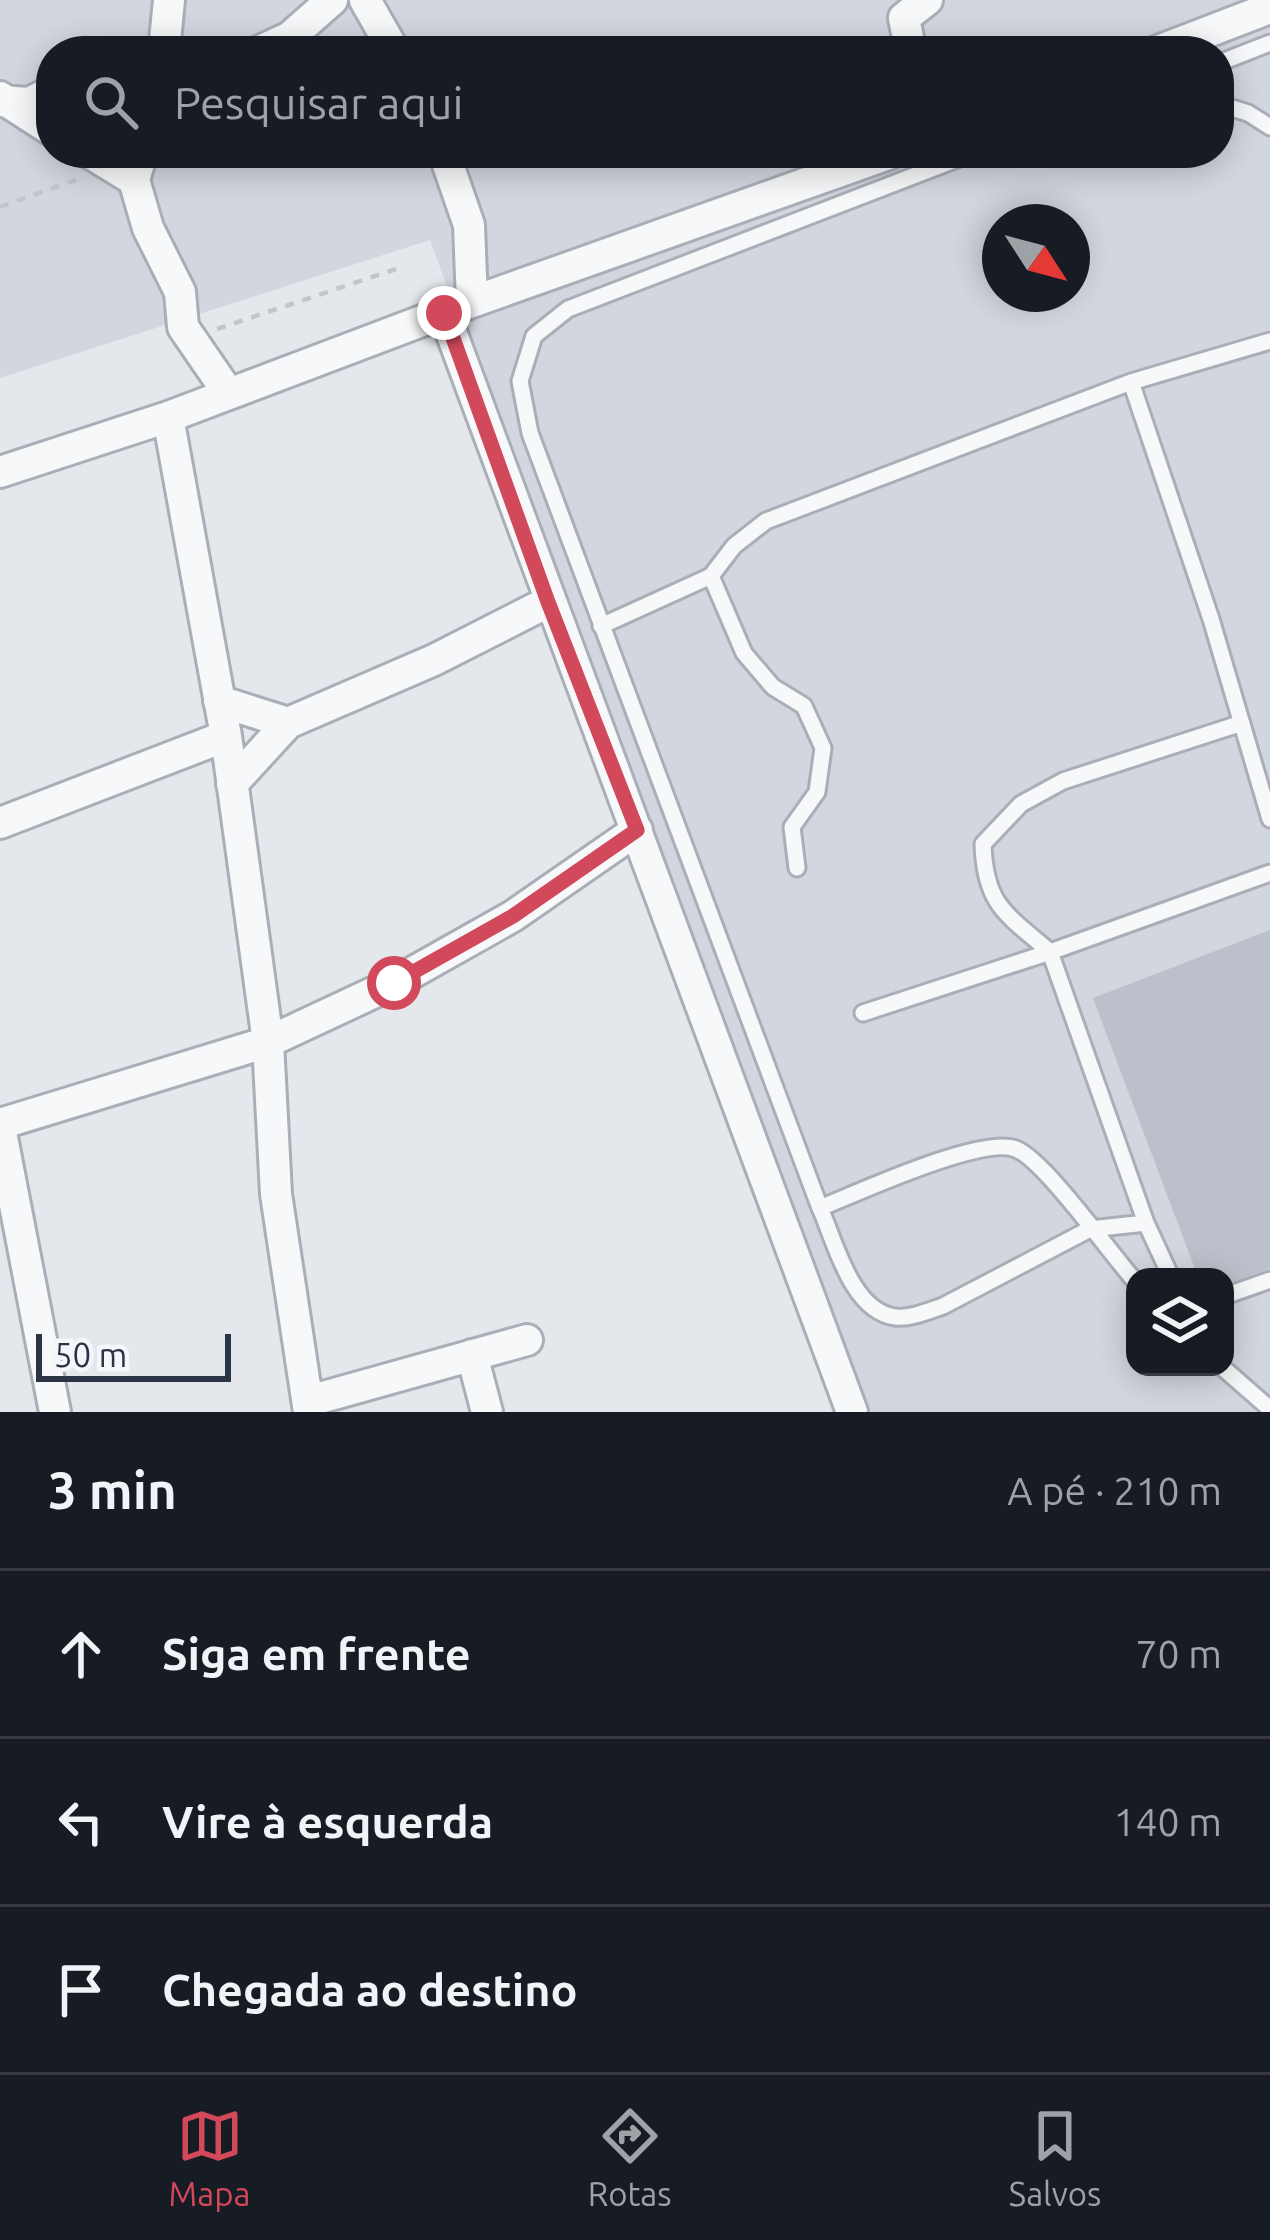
<!DOCTYPE html>
<html lang="pt">
<head>
<meta charset="utf-8">
<style>
  :root { --surface:#171b24; --page:#242831; --text:#f1f3f6; --muted:#9ea1a6; --line:#363941; --accent:#d1495b }
  body { margin:0; font-family:Ubuntu,sans-serif; background:var(--page); color:var(--text) }
  .controls { position:absolute; right:36px; bottom:36px; display:grid; overflow:hidden; border-radius:24px; box-shadow:0 6px 30px #0003 }
  .controls button { width:108px; height:108px; display:grid; place-items:center; padding:0; border:0; border-bottom:3px solid var(--line); background:var(--surface); color:var(--text); font:60px sans-serif }
  .compass { position:absolute; left:982px; top:204px; width:108px; height:108px; border-radius:50%; background:var(--surface); box-shadow:0 6px 30px #0003; rotate:126deg }
  .scale { position:absolute; left:36px; bottom:30px; width:195px; box-sizing:border-box; padding-left:12px; border:6px solid #2b3445; border-top:0; font-size:33px; line-height:42px; white-space:nowrap; color:#2b3445; -webkit-text-stroke:9px #f4f6f9; paint-order:stroke }
  .stop { position:absolute; width:36px; height:36px; margin:-27px; border:9px solid #d1495b; border-radius:50%; background:#fff }
  .stop.end { background:#d1495b; border-color:#fff; box-shadow:0 3px 12px #0008 }
  .list { margin:0; padding:0; list-style:none }
  h2 { display:flex; justify-content:space-between; align-items:center; height:156px; margin:0; padding:0 48px; font-size:51px }
  h2 small { font-size:39px; font-weight:400; color:var(--muted) }
  .list li { display:grid; grid-template-columns:78px 1fr auto; gap:36px; align-items:center; box-sizing:border-box; height:168px; padding:0 48px; border-top:3px solid var(--line) }
  .list b { display:block; font-size:45px; white-space:nowrap }
  .list em { font-size:39px; font-style:normal; color:var(--muted) }
  .icon { flex:none; width:66px; height:66px; fill:none; stroke:currentColor; stroke-width:2; stroke-linecap:round; stroke-linejoin:round }
  .map { position:relative; flex:none; width:1270px; height:1412px; overflow:hidden }
  .search { position:absolute; background:var(--surface); box-shadow:0 6px 30px #0003; left:36px; right:36px; top:36px; height:132px; display:flex; align-items:center; gap:30px; box-sizing:border-box; padding:0 42px; border-radius:48px; color:var(--muted); font-size:45px }
  .sheet { height:660px; background:var(--surface) }
  nav { display:flex; justify-content:space-around; align-items:center; box-sizing:border-box; height:168px; border-top:3px solid var(--line); background:var(--surface); font-size:33px; color:var(--muted) }
  nav a { display:grid; justify-items:center; gap:6px }
  nav .on { color:var(--accent) }
  .map>svg:first-child { display:block }
  .built { fill:#d2d6de; fill-rule:evenodd }
  .building { fill:#bbc0ca }
  .lines { fill:none; stroke-linecap:round; stroke-linejoin:round }
  .lane-casing { stroke:#a9aeb7; stroke-width:21 }
  .street-casing { stroke:#a9aeb7; stroke-width:36 }
  .path { stroke:#c2c5cb; stroke-width:4.5; stroke-dasharray:9 9; stroke-linecap:butt }
  .lane { stroke:#f7f8fa; stroke-width:15 }
  .street { stroke:#f7f8fa; stroke-width:30 }
  .route { stroke:#d1495b; stroke-width:15 }
</style>
</head>
<body>
<div class="map">
<svg width="1270" height="1412" viewBox="0 0 1270 1412">
  <rect width="100%" height="100%" fill="#e4e7ec"/>
  <path class="built" d="M0 0H1270V1412H864L430 240 0 378ZM51 51H1219V153H51ZM1000 222H1072V294H1000ZM1135 1277H1225V1367H1135Z"/>
  <path class="building" d="M1270 930V1268L1225 1285V1277H1198L1093 998Z"/>
  <g class="lines">
    <defs>
      <path id="lane" d="M1219 63 1270 43
        M1219 104 1248 113 1270 127
        M973 153 568 309 534 336 520 381 530 433 820 1208C835 1241 851 1311 895 1317 910 1319 928 1311 943 1306L1090 1229 1146 1223
        M1131 382 1211 619 1270 819
        M711 576 744 653 773 687 804 706 823 748 817 792 792 827 797 868
        M601 626 711 576 734 546 766 521 1131 382 1270 341
        M1050 952C1006 914 985 905 983 844L1021 804 1063 781 1242 723
        M863 1013 1050 952
        M820 1208C857 1193 983 1135 1016 1149 1045 1161 1110 1253 1135 1281
        M1171 1277 1146 1223 1050 952 1270 873
        M1225 1296 1270 1280
        M1222 1367 1270 1409"/>
      <path id="street" d="M365 0 394 51
        M164 51 169 0
        M260 51 290 37 332 0
        M900 51 909 43 904 18 927 0
        M1158 51 1270 8
        M0 97 51 130
        M0 101 29 103 51 92
        M90 153 134 180
        M142 153 134 180 148 228 180 292 183 327 229 394
        M444 153 469 225 472 302
        M444 313 852 1412
        M168 417 226 736 268 1042 276 1194 309 1412
        M0 472 168 417 472 302 891 153
        M219 701 288 723
        M232 784 288 723 434 660 548 602
        M0 823 226 736
        M0 1124 268 1042 394 983 513 916 637 830
        M0 1127 55 1412
        M472 1355 487 1412
        M309 1401 527 1340"/>
    </defs>
    <use href="#lane" class="lane-casing"/>
    <use href="#street" class="street-casing"/>
    <path class="path" d="M0 207 79 179
      M217 329 396 269"/>
    <use href="#lane" class="lane"/>
    <use href="#street" class="street"/>
  </g>
  <g class="lines">
    <path class="route" d="M394 983 513 916 637 830 548 602 444 313"/>
  </g>
</svg>
<div class="controls">
<button><svg class="icon" aria-label="layers" viewBox="0 0 24 24"><path d="M12 4l9 5-9 5-9-5zM3 14l9 5 9-5"/></svg></button>
</div>
<svg class="compass" viewBox="-18 -18 36 36"><path d="M0-13l5 13h-10z" fill="#e53935"/><path d="M0 13l5-13h-10z" fill="#9ea1a6"/></svg>
<div class="scale">50 m</div>
<div class="stop" style="left:394px;top:983px"></div>
<div class="stop end" style="left:444px;top:313px"></div>
<div class="search"><svg class="icon" aria-label="search" viewBox="0 0 24 24"><circle cx="10" cy="10" r="6"/><path d="M15 15l6 6"/></svg>Pesquisar aqui</div>
</div>
<section class="sheet">
<h2>3 min<small>A pé · 210 m</small></h2>
<ul class="list">
<li><svg class="icon" aria-label="ahead" viewBox="0 0 24 24"><path d="M12 20V5M6 11l6-6 6 6"/></svg><div><b>Siga em frente</b></div><em>70 m</em></li>
<li><svg class="icon" aria-label="left" viewBox="0 0 24 24"><path d="M17 20v-9H6M10 6l-5 5 5 5"/></svg><div><b>Vire à esquerda</b></div><em>140 m</em></li>
<li><svg class="icon" aria-label="arrive" viewBox="0 0 24 24"><path d="M6 21V4h12l-3 4 3 4H6"/></svg><div><b>Chegada ao destino</b></div></li>
</ul>
</section>
<nav>
<a class="on"><svg class="icon" aria-label="map" viewBox="0 0 24 24"><path d="M3 6l6-2 6 2 6-2v14l-6 2-6-2-6 2zM9 4v14M15 6v14"/></svg>Mapa</a>
<a><svg class="icon" aria-label="directions" viewBox="0 0 24 24"><path d="M12 3l9 9-9 9-9-9zM9 14v-3h6M13 9l2 2-2 2"/></svg>Rotas</a>
<a><svg class="icon" aria-label="saved" viewBox="0 0 24 24"><path d="M7 4h10v16l-5-4-5 4z"/></svg>Salvos</a>
</nav>
</body>
</html>
